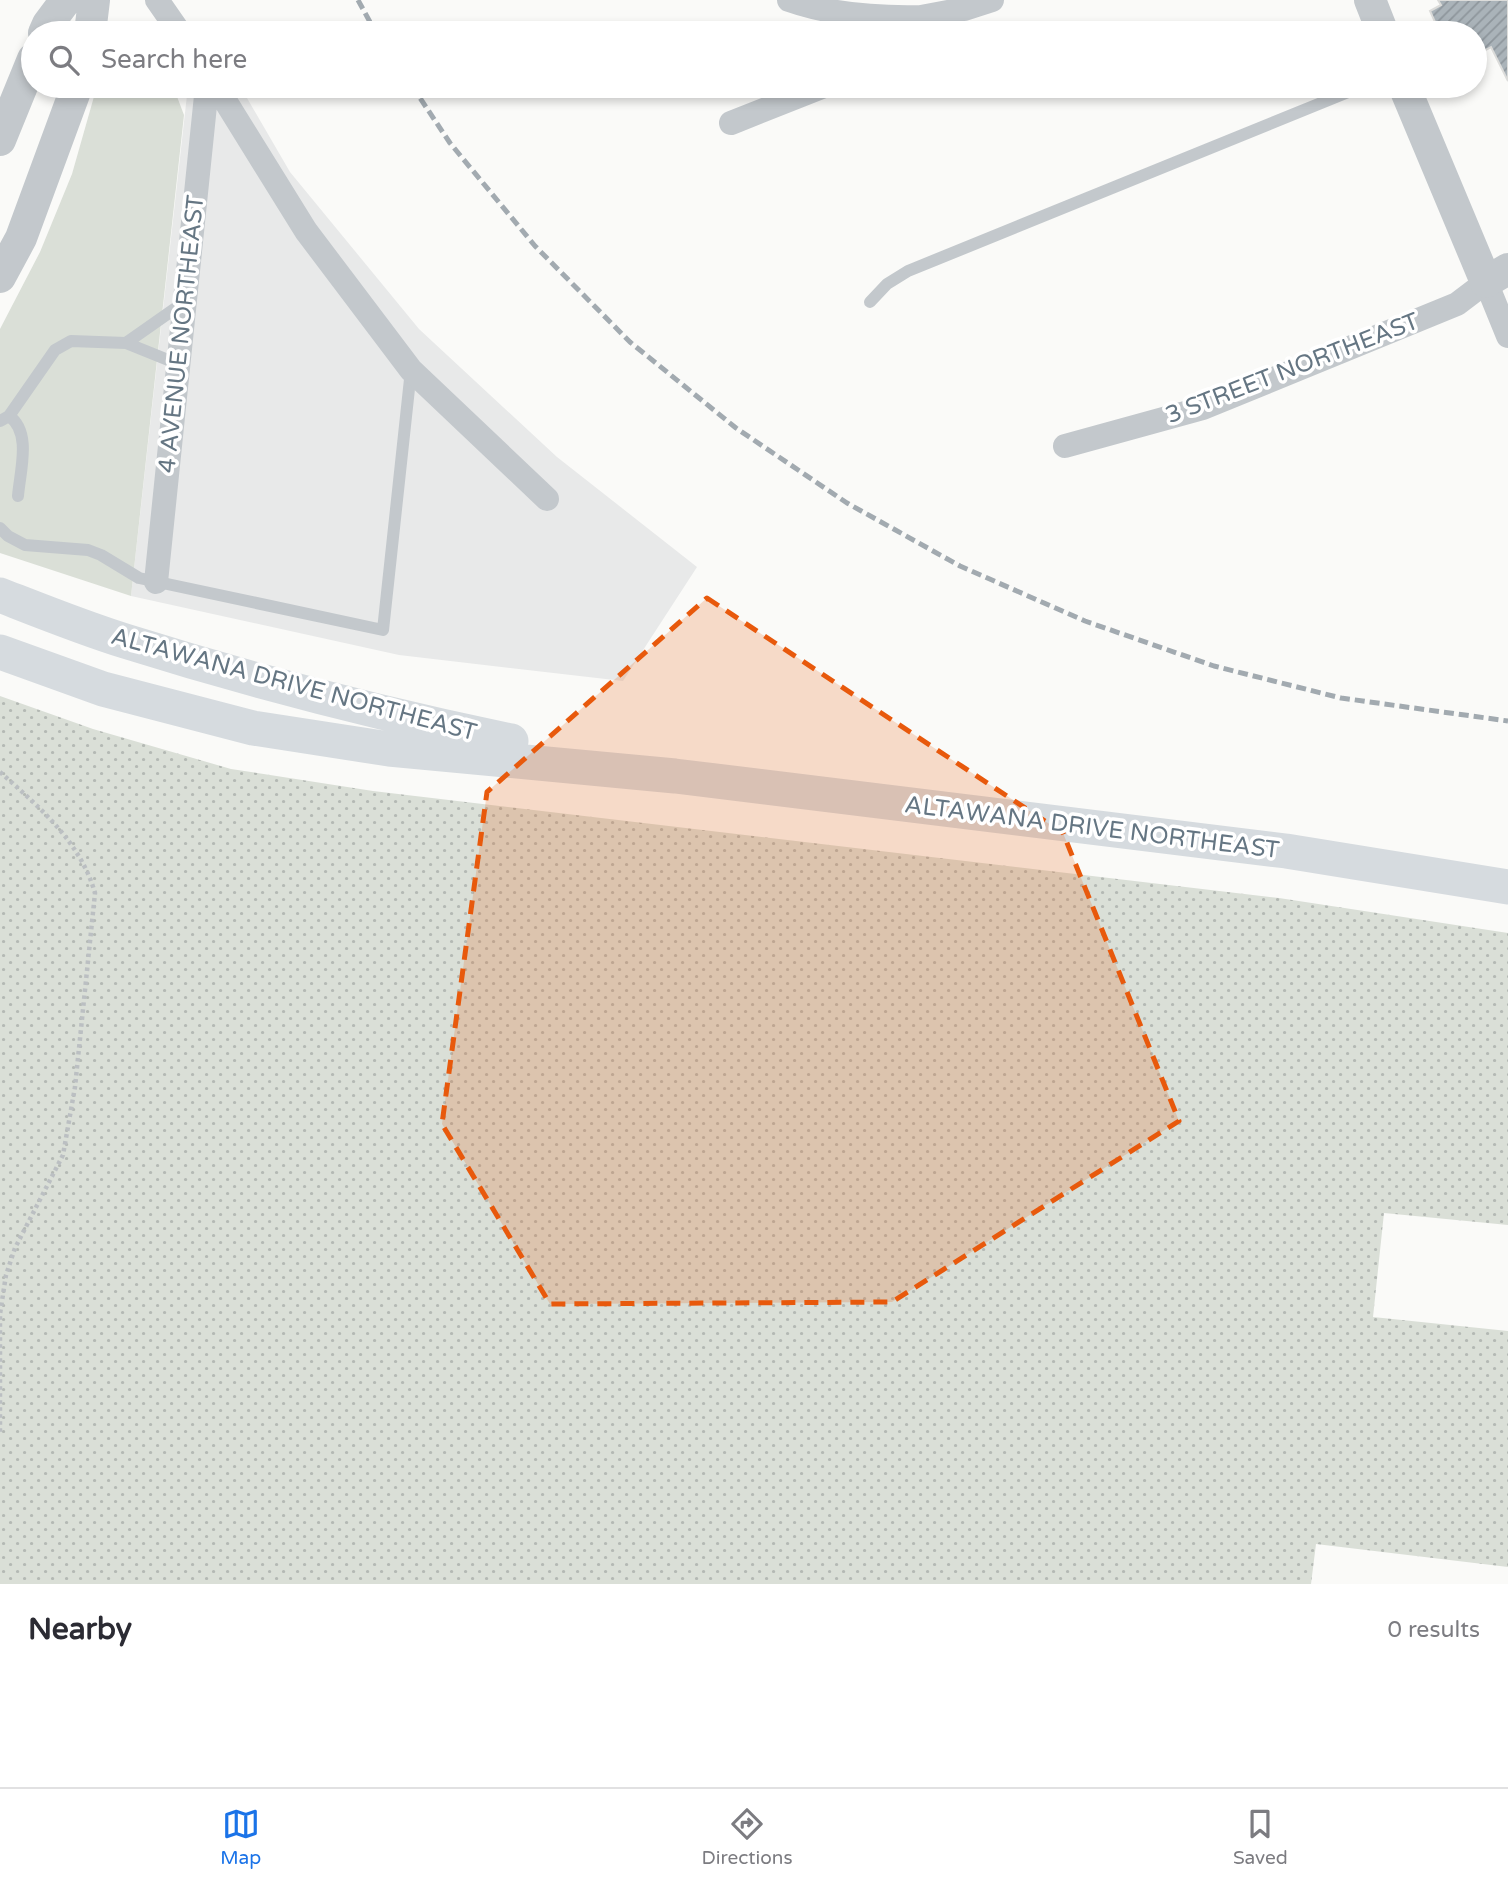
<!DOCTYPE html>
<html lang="en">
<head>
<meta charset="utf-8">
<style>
  :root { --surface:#fff; --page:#f2f2f3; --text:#2b2b33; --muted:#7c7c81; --line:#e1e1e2; --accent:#1a73e8 }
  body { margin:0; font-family:"Varela Round",sans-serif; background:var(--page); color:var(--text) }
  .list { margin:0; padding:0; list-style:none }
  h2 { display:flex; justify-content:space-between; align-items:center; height:91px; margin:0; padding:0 28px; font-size:30px }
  h2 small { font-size:23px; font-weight:400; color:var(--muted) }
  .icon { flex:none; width:38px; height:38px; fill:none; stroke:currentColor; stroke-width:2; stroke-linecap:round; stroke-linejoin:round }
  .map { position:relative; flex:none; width:1508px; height:1584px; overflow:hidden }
  .search { position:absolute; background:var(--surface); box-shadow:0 4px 10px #0003; left:21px; right:21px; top:21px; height:77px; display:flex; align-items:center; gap:18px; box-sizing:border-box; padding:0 24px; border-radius:38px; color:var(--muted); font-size:26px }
  .sheet { height:203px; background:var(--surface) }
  nav { display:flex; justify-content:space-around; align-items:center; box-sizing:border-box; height:98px; border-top:2px solid var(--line); background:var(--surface); font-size:19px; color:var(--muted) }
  nav a { display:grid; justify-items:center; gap:4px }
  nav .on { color:var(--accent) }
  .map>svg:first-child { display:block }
  .built { fill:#e8e9e9 }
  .grass { fill:url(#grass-dots) }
  .green { fill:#dadfd7 }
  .building { fill:url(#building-hatch); stroke:#dcdcda; stroke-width:2 }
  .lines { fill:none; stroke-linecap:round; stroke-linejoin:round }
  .path { stroke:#bbbfc2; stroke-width:4.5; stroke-dasharray:3.5 3.5; stroke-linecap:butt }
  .service { stroke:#c3c8cc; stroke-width:12 }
  .minor { stroke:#c3c8cc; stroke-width:24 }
  .tertiary { stroke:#c3c8cc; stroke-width:32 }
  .secondary { stroke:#d6dbdf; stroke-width:35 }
  .rail { stroke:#a2aab0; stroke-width:5; stroke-dasharray:10 5; stroke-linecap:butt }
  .marked { fill:#e8590c; fill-opacity:0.2; stroke:#e8590c; stroke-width:5; stroke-dasharray:14 9; stroke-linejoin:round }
  .labels { text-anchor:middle; stroke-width:7; stroke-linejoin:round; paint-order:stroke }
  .street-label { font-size:24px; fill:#657683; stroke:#fff }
</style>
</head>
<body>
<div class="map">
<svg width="1508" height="1584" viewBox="0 0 1508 1584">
  <defs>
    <pattern id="grass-dots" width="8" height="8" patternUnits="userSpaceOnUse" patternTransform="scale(1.75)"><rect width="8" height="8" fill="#dadfd7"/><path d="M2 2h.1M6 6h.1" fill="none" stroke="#b4b9b4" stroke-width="1.8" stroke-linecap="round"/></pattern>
    <pattern id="building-hatch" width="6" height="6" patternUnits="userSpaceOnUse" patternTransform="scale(1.75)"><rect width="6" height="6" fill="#aab3b9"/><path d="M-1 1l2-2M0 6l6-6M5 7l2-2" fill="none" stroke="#8e969c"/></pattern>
  </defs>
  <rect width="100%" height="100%" fill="#fafaf8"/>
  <path class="built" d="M188 86H240L290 172 419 329 557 457 697 567 623 681 399 655 131 596Z"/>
  <path class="grass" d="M0 696 93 729 231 769 373 791 1279 898 1508 933V1225L1384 1213 1373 1317 1508 1331V1567L1316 1544 1311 1584H0Z"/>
  <path class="green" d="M97 86H173L184 115 131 596 0 553V329L40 252 72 174Z"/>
  <path class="building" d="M1438 0H1508V81L1491 47 1476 55 1475 33H1440L1430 11 1441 5Z"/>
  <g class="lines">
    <path class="path" d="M0 772C39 807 80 841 95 893L75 1087 63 1155 15 1248 6 1275 0 1314V1432"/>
    <path class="service" d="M870 302 887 284 908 271 1363 86
      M126 343 183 303
      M9 416C32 432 20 471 18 496
      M0 421 9 416 55 350 71 341 126 343 178 364
      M0 528 8 536 25 545 88 550 101 555 139 578 383 630 411 370"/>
    <path class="minor" d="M157 0 180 33
      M789 0C831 15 877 18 921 17
      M918 30 921 17 964 9 992 0
      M216 86 306 231 411 370 547 499
      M731 123 824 86
      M1065 446 1203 408 1457 304 1486 282 1508 336
      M156 582 207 86"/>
    <path class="tertiary" d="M1370 0 1383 33
      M44 33 48 24 66 0
      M90 33 94 0
      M1404 86 1486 282 1508 269
      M0 140 33 59
      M0 277 21 238 77 86"/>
    <path class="secondary" d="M0 595C41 611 83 628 125 641 252 681 381 714 511 741
      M0 652 103 689 253 728 389 749 675 776 1286 851 1508 887"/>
    <path class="rail" d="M358 0 376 33
      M412 86 450 143 535 246 630 342 736 428 847 503 960 566 1085 621 1214 666 1341 698 1508 721"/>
  </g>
  <path class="marked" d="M707 598 1063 833 1179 1121 892 1302 550 1304 442 1124 487 792Z"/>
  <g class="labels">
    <g class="street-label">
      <text transform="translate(181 334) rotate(-84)" y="8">4 AVENUE NORTHEAST</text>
      <text transform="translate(1292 368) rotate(-21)" y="8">3 STREET NORTHEAST</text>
      <text transform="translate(294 684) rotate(15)" y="8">ALTAWANA DRIVE NORTHEAST</text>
      <text transform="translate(1092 827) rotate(7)" y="8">ALTAWANA DRIVE NORTHEAST</text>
    </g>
  </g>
</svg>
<div class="search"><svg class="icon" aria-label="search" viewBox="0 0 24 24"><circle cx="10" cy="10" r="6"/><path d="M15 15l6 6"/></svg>Search here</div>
</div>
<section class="sheet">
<h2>Nearby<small>0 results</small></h2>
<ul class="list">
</ul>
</section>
<nav>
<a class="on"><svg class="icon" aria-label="map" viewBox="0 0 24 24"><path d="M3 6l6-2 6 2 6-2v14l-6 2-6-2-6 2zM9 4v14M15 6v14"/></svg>Map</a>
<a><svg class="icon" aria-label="directions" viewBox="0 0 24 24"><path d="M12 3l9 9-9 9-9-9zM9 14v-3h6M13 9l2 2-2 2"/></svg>Directions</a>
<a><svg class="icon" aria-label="saved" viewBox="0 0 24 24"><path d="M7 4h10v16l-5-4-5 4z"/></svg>Saved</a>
</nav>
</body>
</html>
